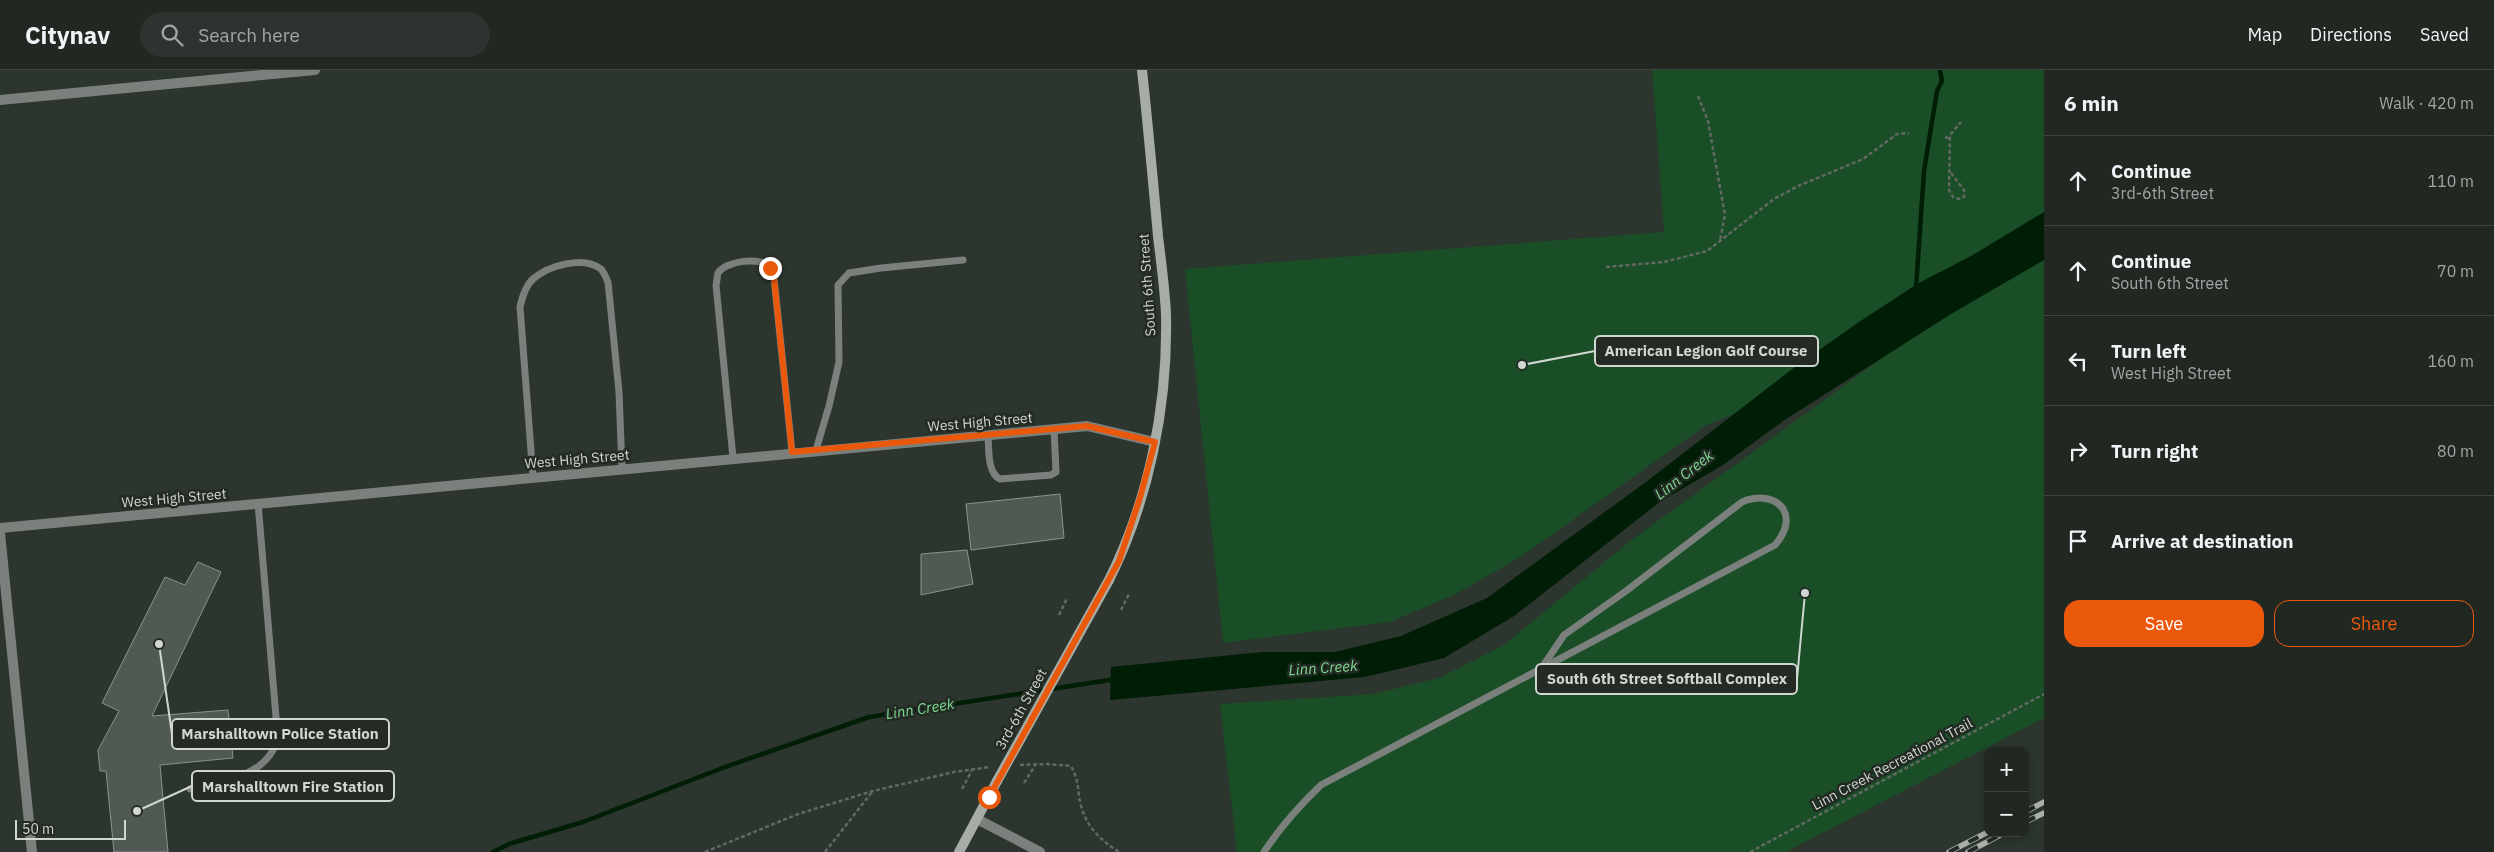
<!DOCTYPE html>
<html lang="en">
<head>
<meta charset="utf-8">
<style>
  :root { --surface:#212822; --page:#2d342f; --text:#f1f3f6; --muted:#a2a6a5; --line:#3e4440; --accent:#ea580c }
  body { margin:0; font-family:"IBM Plex Sans",sans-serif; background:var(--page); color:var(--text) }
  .controls { position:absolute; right:15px; bottom:15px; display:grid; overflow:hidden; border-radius:10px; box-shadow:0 2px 8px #0003 }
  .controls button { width:45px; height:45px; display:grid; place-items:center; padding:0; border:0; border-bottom:1px solid var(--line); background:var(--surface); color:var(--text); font:25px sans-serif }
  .scale { position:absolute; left:15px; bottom:12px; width:111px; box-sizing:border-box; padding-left:5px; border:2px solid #d0d6d1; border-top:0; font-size:14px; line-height:18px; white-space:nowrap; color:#d0d6d1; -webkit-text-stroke:4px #232b24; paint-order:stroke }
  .stop { position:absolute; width:15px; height:15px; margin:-11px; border:4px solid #ea580c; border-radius:50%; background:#fff }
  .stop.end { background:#ea580c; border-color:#fff; box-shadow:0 1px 5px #0008 }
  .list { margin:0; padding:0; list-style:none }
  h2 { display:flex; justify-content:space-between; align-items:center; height:65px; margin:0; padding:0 20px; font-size:21px }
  h2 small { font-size:16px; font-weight:400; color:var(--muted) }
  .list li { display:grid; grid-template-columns:32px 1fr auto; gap:15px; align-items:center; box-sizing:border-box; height:90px; padding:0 20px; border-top:1px solid var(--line) }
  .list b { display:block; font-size:19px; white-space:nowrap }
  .list p { margin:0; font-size:16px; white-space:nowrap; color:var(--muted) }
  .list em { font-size:16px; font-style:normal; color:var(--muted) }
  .actions { display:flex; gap:10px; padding:15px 20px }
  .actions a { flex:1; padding:11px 0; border:1px solid var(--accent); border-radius:15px; text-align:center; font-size:18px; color:var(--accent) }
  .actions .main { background:var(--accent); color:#fff }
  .icon { flex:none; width:28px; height:28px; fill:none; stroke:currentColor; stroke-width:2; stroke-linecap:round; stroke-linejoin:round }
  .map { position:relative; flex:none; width:2044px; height:782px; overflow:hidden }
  header { display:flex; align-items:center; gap:30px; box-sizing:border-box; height:70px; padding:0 25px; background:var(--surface); border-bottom:1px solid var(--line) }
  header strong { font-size:24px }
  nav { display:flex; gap:28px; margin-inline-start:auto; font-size:18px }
  .search { width:350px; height:45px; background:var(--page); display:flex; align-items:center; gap:12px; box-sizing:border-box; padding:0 18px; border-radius:28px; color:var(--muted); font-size:19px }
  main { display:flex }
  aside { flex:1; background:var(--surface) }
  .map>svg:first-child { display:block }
  .green { fill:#194e27 }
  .water { fill:#001d05 }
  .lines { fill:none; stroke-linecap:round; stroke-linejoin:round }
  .stream { stroke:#001d05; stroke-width:4.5 }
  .building { fill:#515a52; stroke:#8b958c }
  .path { stroke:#616962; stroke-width:2.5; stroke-dasharray:4 2.5; stroke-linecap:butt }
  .service { stroke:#7c807d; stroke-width:7 }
  .minor { stroke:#7c807d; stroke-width:10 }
  .secondary { stroke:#a6ada7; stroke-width:10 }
  .rail-casing { stroke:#a9b0ab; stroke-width:5.5 }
  .rail { stroke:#232b24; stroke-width:4; stroke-dasharray:11; stroke-linecap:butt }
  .secondary-bridge { stroke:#a6ada7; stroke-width:10 }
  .route { stroke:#ea580c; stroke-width:6 }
  .labels { text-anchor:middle; stroke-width:5; stroke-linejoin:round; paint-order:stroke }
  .street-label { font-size:14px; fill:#d0d6d1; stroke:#232b24 }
  .water-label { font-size:15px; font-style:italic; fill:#7ed890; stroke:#232b24 }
  .leader { fill:none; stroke:#d0d6d1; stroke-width:2 }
  .callout-dot { fill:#d0d6d1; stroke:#232b24; stroke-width:2 }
  .callout { fill:#232b24; stroke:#d0d6d1; stroke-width:2 }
  .callout-label { font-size:15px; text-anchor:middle; font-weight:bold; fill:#d0d6d1 }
</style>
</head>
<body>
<header>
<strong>Citynav</strong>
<div class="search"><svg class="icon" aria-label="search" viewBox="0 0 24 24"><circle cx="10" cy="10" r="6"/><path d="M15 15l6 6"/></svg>Search here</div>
<nav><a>Map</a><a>Directions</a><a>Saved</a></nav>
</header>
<main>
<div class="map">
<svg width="2044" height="782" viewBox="0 0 2044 782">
  <rect width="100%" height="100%" fill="#2c352e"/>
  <path class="green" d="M1652 0H2044V648L1786 782H1237L1220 634 1373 624 1439 608 1504 575 1630 471 1907 270 1705 356 1522 486 1456 524 1390 552 1223 573 1185 199 1664 162Z"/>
  <path class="water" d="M2044 142V190L1951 244 1783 351 1723 395 1661 431 1514 546 1444 588 1365 607 1110 630 1111 597 1263 582H1335L1401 566 1487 528 1646 412 1791 300 1856 254 1917 214 1971 186Z"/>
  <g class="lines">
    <path class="stream" d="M1916 218 1924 101 1937 21 1942 11 1940 0
      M493 782 509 774 583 752 725 697 869 647 1116 609"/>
  </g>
  <path class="building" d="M1060 424 1064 468 971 480 966 434Z
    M967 480 973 514 921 525V484Z
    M198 492 221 502 152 646 228 640 233 688 160 695 168 782H114L106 701H100L98 680 119 641 102 633 165 507 185 515Z"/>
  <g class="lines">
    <path class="path" d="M1698 26 1708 51 1725 145 1720 170
      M1945 67 1950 69
      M1951 103 1964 120V127L1959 129 1953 127 1949 120 1950 65 1961 52
      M1606 197 1664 192 1707 181 1774 129 1798 116 1863 89 1897 64 1909 63
      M1121 540 1129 524
      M1059 545 1067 528
      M1020 695 1047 694 1071 696C1077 707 1078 715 1079 726 1083 753 1097 768 1119 782
      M1024 713 1036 694
      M962 719 972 700
      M705 782 798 744 873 721 954 702 990 697
      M825 782 872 722
      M1750 782 2044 624"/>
    <path class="service" d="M988 365C989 378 987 403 1000 409L1051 405 1056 402 1054 359
      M816 380 829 336 839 292 838 215 849 203 881 198 963 190
      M733 388 716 215C717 212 717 206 718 203 725 191 761 186 770 197 772 200 773 205 774 208L792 382
      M533 407 520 237C522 228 525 216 533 209 548 196 583 185 601 199 604 202 606 208 608 212L619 322 622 399
      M190 719C218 712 260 708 274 678 276 673 276 665 277 659L258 433
      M1264 782C1281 756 1299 736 1321 715L1775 475C1802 444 1776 418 1742 432L1626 521 1564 565 1541 599"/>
    <path class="minor" d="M0 30 315 0
      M0 458 1087 356 1155 372
      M0 463 32 782
      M977 749 1040 782"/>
    <path class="secondary" d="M1109 510C1149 430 1168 335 1166 245 1165 219 1161 192 1158 166 1153 111 1148 55 1142 0
      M959 782 997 711"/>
    <defs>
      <path id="rail" d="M2025 742 2044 732
        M2025 752 2044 743
        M1949 782 1988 762
        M1968 782 2004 763"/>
    </defs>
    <use href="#rail" class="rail-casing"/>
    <use href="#rail" class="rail"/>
    <path class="secondary-bridge" d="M997 711 1109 510"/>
  </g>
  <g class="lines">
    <path class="route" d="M770 198 774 208 792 382 1087 356 1155 372 1140 428 1119 491 989 727"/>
  </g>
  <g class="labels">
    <g class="street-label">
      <text transform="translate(1147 215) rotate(-94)" y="5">South 6th Street</text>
      <text transform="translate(980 352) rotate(-5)" y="5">West High Street</text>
      <text transform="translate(577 389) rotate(-5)" y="5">West High Street</text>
      <text transform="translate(174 428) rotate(-5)" y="5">West High Street</text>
      <text transform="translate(1021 639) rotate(-61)" y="5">3rd-6th Street</text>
      <text transform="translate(1892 694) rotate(-28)" y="5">Linn Creek Recreational Trail</text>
    </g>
    <g class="water-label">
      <text transform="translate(1684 405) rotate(-38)" y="5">Linn Creek</text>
      <text transform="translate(1323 598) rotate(-4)" y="5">Linn Creek</text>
      <text transform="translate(920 639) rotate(-9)" y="5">Linn Creek</text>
    </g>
  </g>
  <path class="leader" d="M1522 295L1595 281M1805 523L1797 609M159 574L172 664M137 741L192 716"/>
  <g class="callout-dot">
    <circle cx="1522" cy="295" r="5"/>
    <circle cx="1805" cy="523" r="5"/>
    <circle cx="159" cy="574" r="5"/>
    <circle cx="137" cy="741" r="5"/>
  </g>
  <g class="callout">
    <rect x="1595" y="266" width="223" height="30" rx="5"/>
    <rect x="1536" y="594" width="261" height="30" rx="5"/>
    <rect x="172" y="649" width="217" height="30" rx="5"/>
    <rect x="192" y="701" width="202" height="30" rx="5"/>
  </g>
  <g class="callout-label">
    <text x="1706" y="286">American Legion Golf Course</text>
    <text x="1667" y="614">South 6th Street Softball Complex</text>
    <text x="280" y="669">Marshalltown Police Station</text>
    <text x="293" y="722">Marshalltown Fire Station</text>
  </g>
</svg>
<div class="controls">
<button>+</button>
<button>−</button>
</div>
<div class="scale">50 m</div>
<div class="stop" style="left:989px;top:727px"></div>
<div class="stop end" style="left:770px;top:198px"></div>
</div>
<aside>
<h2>6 min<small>Walk · 420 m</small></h2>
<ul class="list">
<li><svg class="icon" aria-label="ahead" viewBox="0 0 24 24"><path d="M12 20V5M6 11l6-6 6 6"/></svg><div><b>Continue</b><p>3rd-6th Street</p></div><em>110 m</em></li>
<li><svg class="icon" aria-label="ahead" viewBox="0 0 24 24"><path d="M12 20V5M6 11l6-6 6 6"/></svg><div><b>Continue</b><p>South 6th Street</p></div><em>70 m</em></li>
<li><svg class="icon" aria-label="left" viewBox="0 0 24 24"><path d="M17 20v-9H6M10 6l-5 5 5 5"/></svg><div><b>Turn left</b><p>West High Street</p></div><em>160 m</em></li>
<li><svg class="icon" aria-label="right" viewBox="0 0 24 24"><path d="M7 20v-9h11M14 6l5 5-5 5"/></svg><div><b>Turn right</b></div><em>80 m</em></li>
<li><svg class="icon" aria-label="arrive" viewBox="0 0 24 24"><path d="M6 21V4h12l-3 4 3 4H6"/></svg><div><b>Arrive at destination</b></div></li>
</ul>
<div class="actions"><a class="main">Save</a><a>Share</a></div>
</aside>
</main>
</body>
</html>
